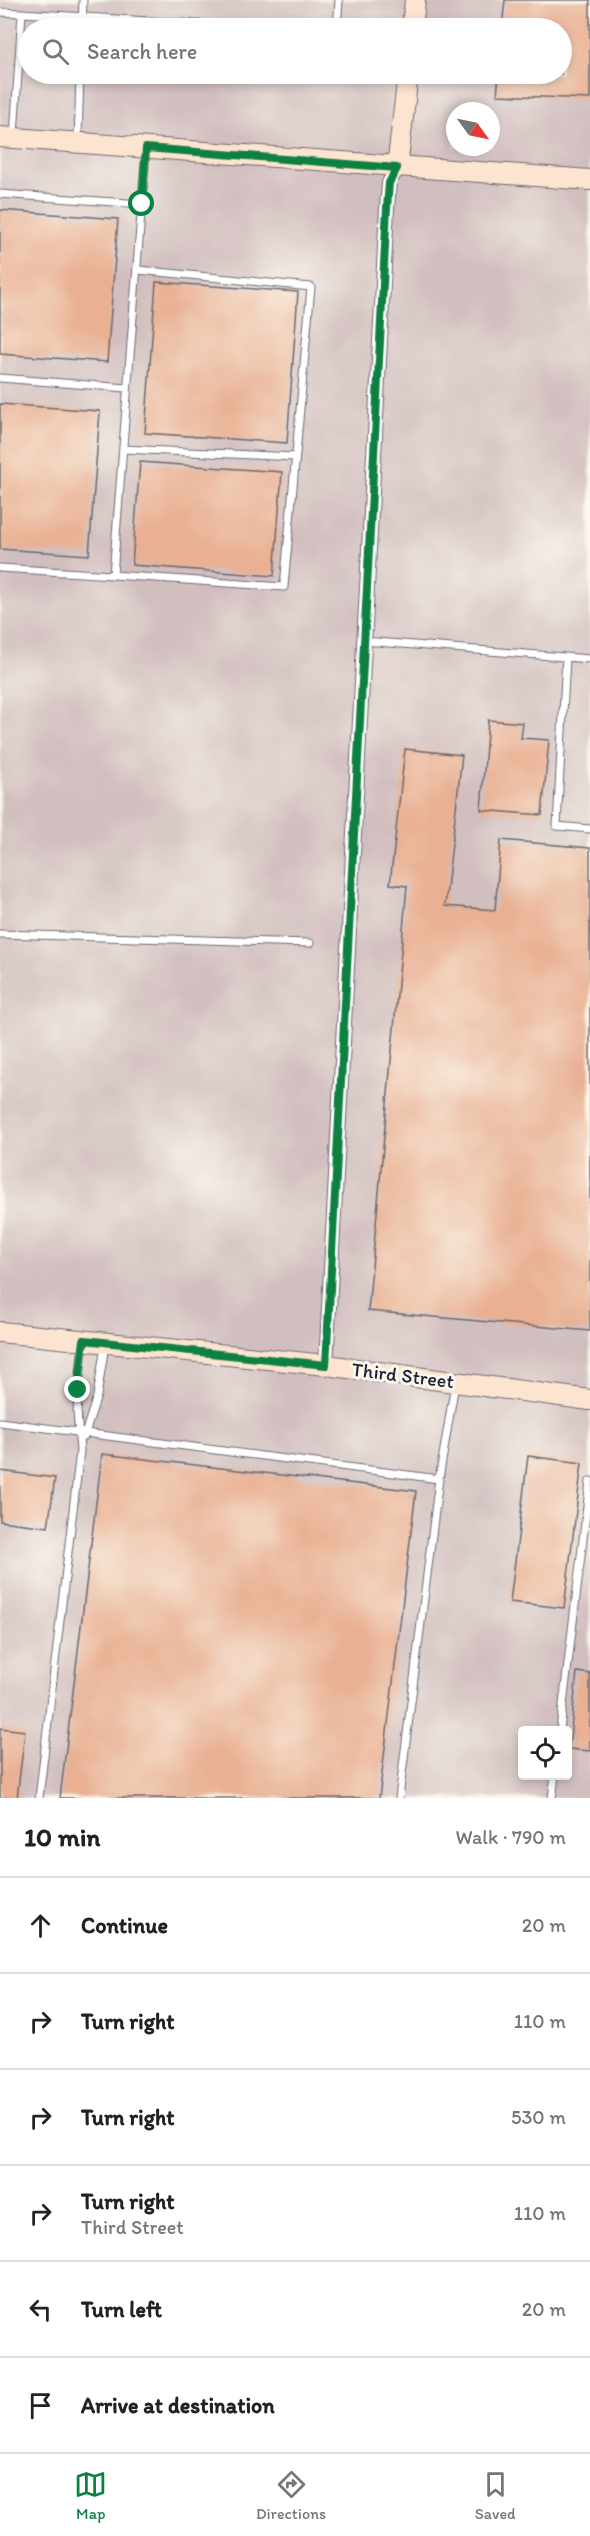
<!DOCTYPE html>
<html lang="en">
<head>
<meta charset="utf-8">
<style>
  :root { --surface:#fff; --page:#f6f6f6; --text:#222; --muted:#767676; --line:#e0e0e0; --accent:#0b8043 }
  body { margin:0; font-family:Itim,sans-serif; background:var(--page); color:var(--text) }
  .controls { position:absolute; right:18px; bottom:18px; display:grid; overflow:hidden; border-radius:6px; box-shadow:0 3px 9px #0003 }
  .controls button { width:54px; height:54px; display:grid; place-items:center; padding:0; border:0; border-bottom:2px solid var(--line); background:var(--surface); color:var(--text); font:30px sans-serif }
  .compass { position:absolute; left:446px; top:102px; width:54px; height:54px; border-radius:50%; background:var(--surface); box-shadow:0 3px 9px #0003; rotate:123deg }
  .stop { position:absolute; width:18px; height:18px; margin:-14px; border:4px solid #0b8043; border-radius:50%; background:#fff }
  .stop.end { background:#0b8043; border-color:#fff; box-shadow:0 2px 6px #0008 }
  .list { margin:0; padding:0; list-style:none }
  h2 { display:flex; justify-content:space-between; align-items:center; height:78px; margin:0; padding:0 24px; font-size:26px }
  h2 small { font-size:20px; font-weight:400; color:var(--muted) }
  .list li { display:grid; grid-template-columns:39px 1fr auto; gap:18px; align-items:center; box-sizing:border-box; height:96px; padding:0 24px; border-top:2px solid var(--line) }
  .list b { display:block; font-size:22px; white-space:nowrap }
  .list p { margin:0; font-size:20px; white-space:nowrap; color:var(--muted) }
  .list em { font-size:20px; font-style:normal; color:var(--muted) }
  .icon { flex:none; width:33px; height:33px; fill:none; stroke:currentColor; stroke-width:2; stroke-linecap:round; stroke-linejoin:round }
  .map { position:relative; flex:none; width:590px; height:1798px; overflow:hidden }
  .search { position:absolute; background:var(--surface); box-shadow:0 3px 9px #0003; left:18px; right:18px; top:18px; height:66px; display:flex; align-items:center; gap:15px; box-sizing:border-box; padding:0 21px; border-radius:33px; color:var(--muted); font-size:22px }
  .sheet { height:654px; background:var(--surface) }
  nav { display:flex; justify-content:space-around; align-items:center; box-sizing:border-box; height:84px; border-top:2px solid var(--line); background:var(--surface); font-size:16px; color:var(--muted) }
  nav a { display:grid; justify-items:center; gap:3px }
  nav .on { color:var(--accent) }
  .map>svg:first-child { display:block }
  .industrial { fill:#d1bfbf; fill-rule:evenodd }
  .building { fill:#e9b093 }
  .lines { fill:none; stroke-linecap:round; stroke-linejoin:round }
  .lane-casing { stroke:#6b6972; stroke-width:9 }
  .street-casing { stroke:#6b6972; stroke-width:16 }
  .secondary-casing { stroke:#6b6972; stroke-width:22 }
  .lane { stroke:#fff; stroke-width:7 }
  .street { stroke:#fff; stroke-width:14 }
  .secondary { stroke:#fde4d1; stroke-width:20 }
  .route { stroke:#0b8043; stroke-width:8 }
  .labels { text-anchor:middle; stroke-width:6; stroke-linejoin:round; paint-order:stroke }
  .street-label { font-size:20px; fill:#22223b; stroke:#fbf7ec }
</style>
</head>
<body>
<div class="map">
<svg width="590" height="1798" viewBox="0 0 590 1798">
  <rect width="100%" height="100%" fill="#fbf7ec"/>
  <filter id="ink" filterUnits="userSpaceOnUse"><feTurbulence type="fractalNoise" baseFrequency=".0167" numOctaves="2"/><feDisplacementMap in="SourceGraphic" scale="12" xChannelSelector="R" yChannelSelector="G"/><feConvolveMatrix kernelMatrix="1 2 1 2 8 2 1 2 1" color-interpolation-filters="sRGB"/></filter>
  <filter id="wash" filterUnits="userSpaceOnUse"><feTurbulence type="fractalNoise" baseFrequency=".008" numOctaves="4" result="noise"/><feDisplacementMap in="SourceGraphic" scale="24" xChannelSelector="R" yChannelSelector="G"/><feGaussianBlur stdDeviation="1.35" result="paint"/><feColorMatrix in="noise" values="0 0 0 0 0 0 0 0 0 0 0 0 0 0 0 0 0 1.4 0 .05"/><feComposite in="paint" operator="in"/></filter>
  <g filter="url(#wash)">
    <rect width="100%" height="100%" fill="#f3edd7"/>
    <path class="industrial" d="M0 0H590V1798H0ZM28 28H562V74H28ZM455 111H491V147H455ZM522 1730H568V1776H522Z"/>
    <g id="blocks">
      <path class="building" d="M505 0H590V99L497 95 499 74H561V28H502Z
        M0 210 118 219 107 362 0 354Z
        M156 282 298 292 287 443 145 433Z
        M0 404 100 411 89 555 0 549Z
        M140 462 282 472 274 576 132 565Z
        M488 720 523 723 521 738 549 740 542 815 481 810Z
        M405 749 462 755 445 906 495 910 501 840 590 848V1331L368 1311 407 886 390 884Z
        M102 1454 416 1491 379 1798H60Z
        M528 1456 582 1463 564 1608 510 1602Z
        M0 1471 55 1478 48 1527 0 1521Z
        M577 1672 590 1674V1751L569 1749Z
        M0 1728 25 1731 17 1798H0Z"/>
    </g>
  </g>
  <g filter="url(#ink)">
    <use href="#blocks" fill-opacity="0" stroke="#6b6972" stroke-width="1.5"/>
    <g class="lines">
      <defs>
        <path id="lane" d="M0 12 22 13 14 135
          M22 13 259 28
          M82 28 83 0
          M337 28 339 0
          M78 140 80 74
          M0 194 142 204
          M0 378 127 388
          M123 449 295 457
          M0 568 113 575 146 150
          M113 575 284 587 311 287 138 270
          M364 641 590 659
          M566 657 557 826 590 829
          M0 934 310 943
          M0 1422 439 1479
          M84 1437 97 1396 105 1346
          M560 1730 590 1481
          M39 1798 80 1451 77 1411 83 1342
          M399 1798 439 1479 455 1384
          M552 1798 555 1776"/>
        <path id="street" d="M326 1365 387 208 389 183 397 168"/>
        <path id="secondary" d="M412 28 415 0
          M0 137 590 180
          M397 168 408 74
          M0 1332 326 1365 590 1400"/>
      </defs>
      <use href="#lane" class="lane-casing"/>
      <use href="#street" class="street-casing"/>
      <use href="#secondary" class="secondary-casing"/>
      <use href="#lane" class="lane"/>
      <use href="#street" class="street"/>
      <use href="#secondary" class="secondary"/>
    </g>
  </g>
  <g class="lines" filter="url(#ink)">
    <path class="route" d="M78 1390 84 1340 326 1365 387 208 389 183 397 168 146 148 142 204"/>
  </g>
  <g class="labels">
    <g class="street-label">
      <text transform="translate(403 1375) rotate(7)" y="7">Third Street</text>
    </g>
  </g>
</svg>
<div class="controls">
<button><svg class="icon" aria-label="locate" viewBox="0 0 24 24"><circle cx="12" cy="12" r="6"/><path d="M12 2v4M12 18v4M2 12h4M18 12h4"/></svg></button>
</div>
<svg class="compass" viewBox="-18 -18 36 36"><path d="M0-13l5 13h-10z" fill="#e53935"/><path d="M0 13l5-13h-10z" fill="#767676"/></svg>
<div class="stop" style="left:142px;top:204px"></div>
<div class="stop end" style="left:78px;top:1390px"></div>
<div class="search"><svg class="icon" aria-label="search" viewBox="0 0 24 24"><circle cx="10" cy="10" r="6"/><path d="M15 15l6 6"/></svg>Search here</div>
</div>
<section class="sheet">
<h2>10 min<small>Walk · 790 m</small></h2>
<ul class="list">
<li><svg class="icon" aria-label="ahead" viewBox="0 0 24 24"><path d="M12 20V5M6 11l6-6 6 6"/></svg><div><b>Continue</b></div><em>20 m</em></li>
<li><svg class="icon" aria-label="right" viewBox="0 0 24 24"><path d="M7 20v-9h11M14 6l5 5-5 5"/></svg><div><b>Turn right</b></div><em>110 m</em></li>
<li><svg class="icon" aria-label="right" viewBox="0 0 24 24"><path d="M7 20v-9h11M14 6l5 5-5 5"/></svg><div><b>Turn right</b></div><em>530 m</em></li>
<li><svg class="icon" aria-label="right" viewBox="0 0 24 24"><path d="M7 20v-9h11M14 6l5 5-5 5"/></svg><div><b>Turn right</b><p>Third Street</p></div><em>110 m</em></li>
<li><svg class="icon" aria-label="left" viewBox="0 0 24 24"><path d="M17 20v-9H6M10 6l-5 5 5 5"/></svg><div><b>Turn left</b></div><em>20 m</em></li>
<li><svg class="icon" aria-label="arrive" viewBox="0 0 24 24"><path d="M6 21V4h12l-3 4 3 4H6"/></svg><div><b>Arrive at destination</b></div></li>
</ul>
</section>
<nav>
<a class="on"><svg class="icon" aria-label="map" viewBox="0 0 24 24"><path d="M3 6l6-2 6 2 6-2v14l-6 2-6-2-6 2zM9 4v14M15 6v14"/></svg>Map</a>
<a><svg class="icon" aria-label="directions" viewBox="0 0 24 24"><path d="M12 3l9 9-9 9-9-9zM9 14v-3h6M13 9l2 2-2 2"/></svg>Directions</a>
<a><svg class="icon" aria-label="saved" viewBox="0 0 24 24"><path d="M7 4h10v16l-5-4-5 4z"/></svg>Saved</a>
</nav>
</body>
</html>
